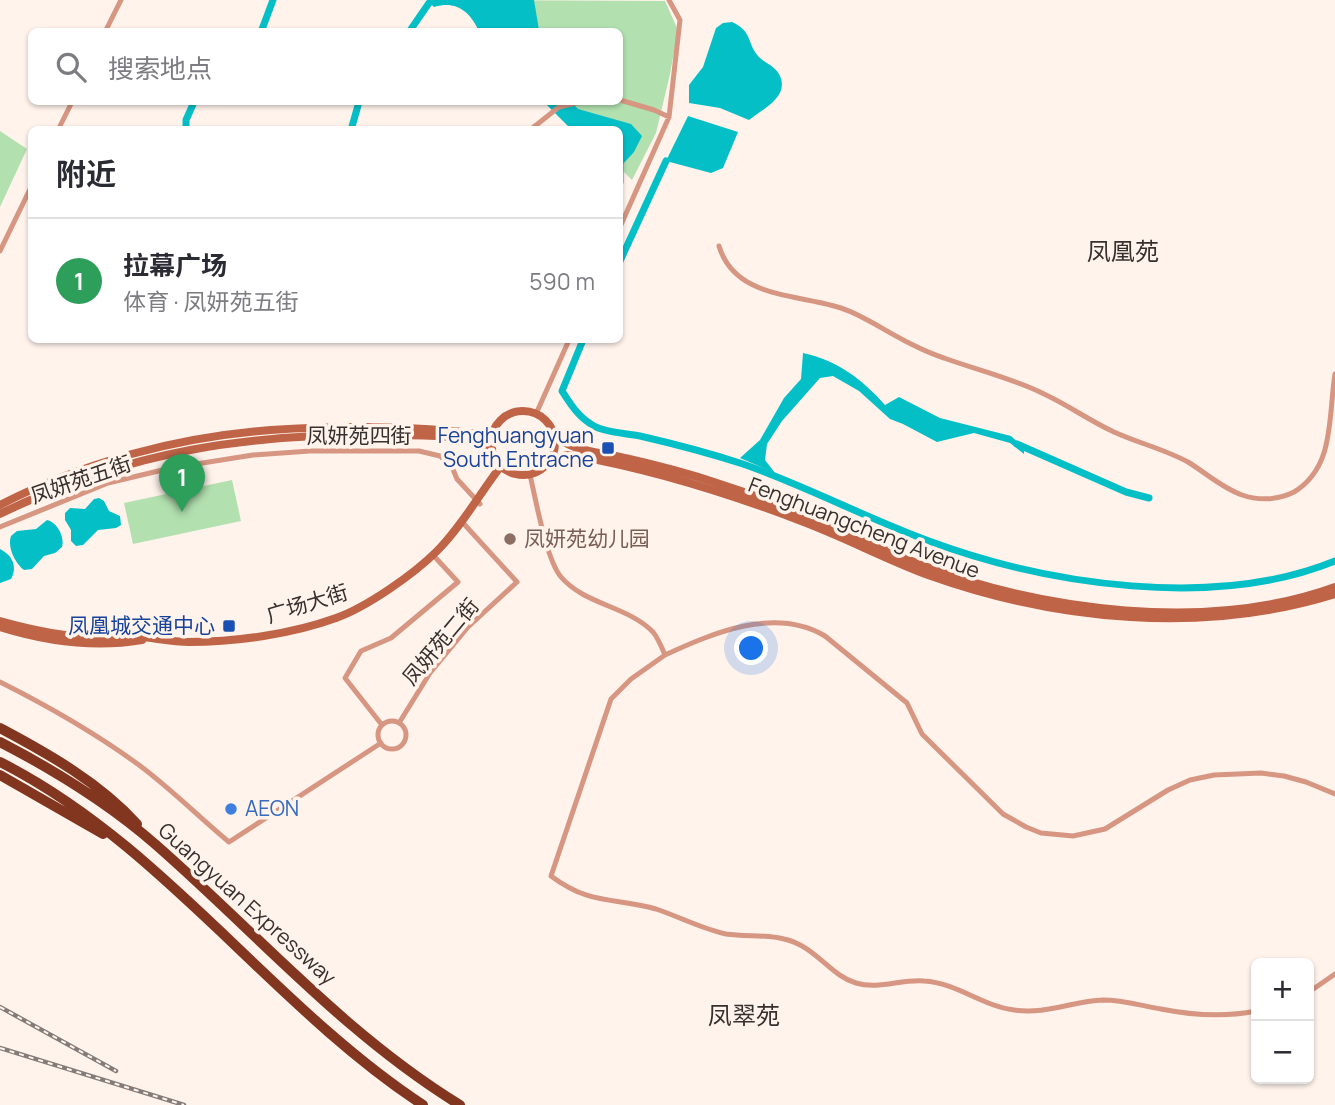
<!DOCTYPE html>
<html lang="zh">
<head>
<meta charset="utf-8">
<style>
  :root { --surface:#fff; --page:#f7f7f7; --text:#2b2b33; --muted:#7c7c81; --line:#e1e1e2; --accent:#bb2f62 }
  body { margin:0; font-family:Manrope,"Noto Sans SC",sans-serif; background:var(--page); color:var(--text) }
  .controls { position:absolute; right:21px; bottom:21px; display:grid; overflow:hidden; border-radius:10px; box-shadow:0 2px 5px #0004 }
  .controls button { width:63px; height:63px; display:grid; place-items:center; padding:0; border:0; border-bottom:2px solid var(--line); background:var(--surface); color:var(--text); font:35px sans-serif }
  .you { position:absolute; left:752px; top:649px; width:24px; height:24px; margin:-18px; border:5px solid #fff; border-radius:50%; background:#1a73e8; box-shadow:0 0 0 10px #1a73e833 }
  .badge { display:grid; place-items:center; width:46px; height:46px; border-radius:50%; background:var(--accent); color:#fff; font-size:23px; font-weight:700 }
  .pin { position:absolute; translate:-50% -58px; filter:drop-shadow(0 2px 4px #0008) }
  .pin::after { content:''; position:absolute; top:37px; width:24px; height:21px; background:inherit; clip-path:polygon(0 0,100% 0,50% 100%) }
  .list { margin:0; padding:0; list-style:none }
  h2 { display:flex; justify-content:space-between; align-items:center; height:91px; margin:0; padding:0 28px; font-size:30px }
  h2 small { font-size:23px; font-weight:400; color:var(--muted) }
  .list li { display:grid; grid-template-columns:46px 1fr auto; gap:21px; align-items:center; box-sizing:border-box; height:126px; padding:0 28px; border-top:2px solid var(--line) }
  .list b { display:block; font-size:26px; white-space:nowrap }
  .list p { margin:0; font-size:23px; white-space:nowrap; color:var(--muted) }
  .list em { font-size:23px; font-style:normal; color:var(--muted) }
  .icon { flex:none; width:38px; height:38px; fill:none; stroke:currentColor; stroke-width:2; stroke-linecap:round; stroke-linejoin:round }
  .map { position:relative; flex:none; width:1335px; height:1105px; overflow:hidden }
  .search { position:absolute; background:var(--surface); box-shadow:0 2px 5px #0004; left:28px; top:28px; width:595px; height:77px; display:flex; align-items:center; gap:18px; box-sizing:border-box; padding:0 24px; border-radius:10px; color:var(--muted); font-size:26px }
  .panel { position:absolute; background:var(--surface); box-shadow:0 2px 5px #0004; left:28px; top:126px; width:595px; height:217px; border-radius:10px }
  .map>svg:first-child { display:block }
  .green { fill:#b2e0af }
  .water { fill:#05bfc7 }
  .lines { fill:none; stroke-linecap:round; stroke-linejoin:round }
  .canal { stroke:#05bfc7; stroke-width:7 }
  .street { stroke:#d69682; stroke-width:5 }
  .secondary { stroke:#c06448; stroke-width:8 }
  .highway { stroke:#82361f; stroke-width:10 }
  .rail-casing { stroke:#847c78; stroke-width:4.5 }
  .rail { stroke:#fff3ec; stroke-width:2; stroke-dasharray:5; stroke-linecap:butt }
  .transit-dot { fill:#1a4fb4; stroke:#fff3ec; stroke-width:2.5 }
  .education-dot { fill:#8d6e63; stroke:#fff3ec; stroke-width:2.5 }
  .shop-dot { fill:#3f7fe0; stroke:#fff3ec; stroke-width:2.5 }
  .labels { text-anchor:middle; stroke-width:7; stroke-linejoin:round; paint-order:stroke }
  .street-label { font-size:21px; fill:#36312e; stroke:#fff3ec }
  .transit-label { font-size:21px; fill:#164399; stroke:#fff3ec; text-anchor:end }
  .education-label { font-size:21px; fill:#785e54; stroke:#fff3ec; text-anchor:start }
  .shop-label { font-size:21px; fill:#366cbe; stroke:#fff3ec; text-anchor:start }
  .quarter-label { font-size:24px; fill:#36312e; stroke:#fff3ec }
</style>
</head>
<body>
<div class="map">
<svg width="1335" height="1105" viewBox="0 0 1335 1105">
  <rect width="100%" height="100%" fill="#fff3ec"/>
  <path class="green" d="M427 0 665 1 678 30 670 74 656 133 632 180 620 168V130L571 129 544 102H620V32L479 31C470 12 457 0 434 7Z
    M0 131 27 149 0 207Z
    M232 480 241 521 133 544 124 503Z"/>
  <path class="water" d="M427 0H534L539 30 479 31C470 12 457 0 434 7Z
    M732 22C753 32 746 41 758 56 764 63 774 65 779 74 791 96 763 109 749 120L720 108 689 103V85L703 67 716 28 723 23Z
    M544 102H571L578 109 631 124 642 136 634 152 623 164 620 163V130L571 129Z
    M688 116 738 132 723 168 711 173 666 161Z
    M803 353C837 360 862 379 885 405L899 397 940 418 1011 436 1024 448V454L1010 443 974 433 937 442 903 424 890 419 859 391 833 376 820 378 782 421 767 444 765 460 775 473 740 458 760 440 784 398 801 379Z
    M99 498 104 501 109 511 120 516 121 525 116 528 98 530 83 545 76 546 71 541V530L65 520V513L70 508 85 509 94 499Z
    M47 520C57 522 65 537 62 547L55 553 44 556 32 569 24 570C15 563 7 547 11 536L17 531 36 529Z
    M0 549C12 555 18 566 11 579L0 583Z"/>
  <g class="lines">
    <path class="canal" d="M261 32 273 0
      M409 32 429 3
      M186 130V120L194 102
      M351 130 359 102
      M620 182V163
      M620 261 666 161
      M583 340 562 391C571 405 579 418 594 426 606 433 626 433 640 436 675 444 709 453 743 464 806 486 866 518 929 541 1048 585 1215 610 1335 561
      M1017 444 1126 492 1149 498"/>
    <path class="street" d="M105 32 121 0
      M620 100 654 110 669 117
      M58 130 72 102
      M530 130 559 107 580 102
      M620 227 669 117 680 20 669 0
      M719 246C734 296 791 294 834 306 848 309 860 316 873 323 896 336 919 350 944 358 977 370 1012 378 1044 394 1068 405 1090 421 1114 432 1138 443 1164 449 1188 462 1206 473 1222 488 1242 495 1259 501 1278 500 1294 492 1335 467 1328 418 1335 374
      M0 251 32 185
      M536 414 569 340
      M530 475C536 500 546 559 561 577 585 605 628 606 653 632 658 638 662 648 665 655L631 679 611 699 551 876C591 906 614 897 656 909 680 917 702 929 726 934 746 937 765 934 784 939 816 946 829 975 856 983 878 990 901 979 924 981 957 983 982 1006 1014 1010 1045 1015 1073 1001 1103 1000 1123 1000 1142 1006 1161 1009 1191 1015 1226 1017 1256 1011
      M0 527 108 483 171 468 253 455 310 451H419L440 456 452 467 457 479 480 504
      M665 655C713 633 775 606 825 636L907 703 922 734 1003 814 1026 827 1041 833 1073 836 1105 829 1168 790 1190 780 1214 775 1261 773 1284 776 1306 782 1335 794
      M0 682C48 706 95 733 139 765 170 788 199 817 229 842L381 743
      M378 735a14 14 0 1 1 28 0a14 14 0 1 1-28 0Z
      M399 723 430 673 468 627 517 582 464 524
      M382 725 345 678 361 651 391 638 458 582 433 555
      M1309 992 1335 974"/>
    <path class="secondary" d="M491 443a32 32 0 1 1 64 0a32 32 0 1 1-64 0Z
      M555 436C573 452 602 452 625 458 656 465 687 473 717 483 754 495 791 508 826 524 857 537 888 552 919 564 1042 611 1208 633 1335 587
      M550 461 566 455 577 456C654 470 728 493 801 521 844 537 885 559 928 575 1057 621 1203 635 1335 594
      M0 505C83 462 178 437 271 430 332 426 393 426 453 431 467 432 482 437 494 429
      M0 514C131 450 249 433 393 435 422 436 468 433 492 449
      M0 621C29 629 58 636 89 637 103 638 117 636 131 636 151 637 170 642 189 642 236 642 292 634 336 618 367 607 414 574 437 551 462 526 480 493 501 466
      M0 627C45 641 96 648 142 640"/>
    <path class="highway" d="M0 728C49 754 100 783 137 824
      M0 742C54 770 108 803 155 844 256 932 344 1034 460 1105
      M0 762C164 845 271 1005 423 1105
      M0 775 103 834"/>
    <defs>
      <path id="rail" d="M0 1007 116 1071
        M0 1048 184 1105"/>
    </defs>
    <use href="#rail" class="rail-casing"/>
    <use href="#rail" class="rail"/>
  </g>
  <g class="transit-dot">
    <rect x="601" y="441" width="14" height="14" rx="3.5"/>
    <rect x="222" y="619" width="14" height="14" rx="3.5"/>
  </g>
  <circle class="education-dot" cx="510" cy="539" r="7"/>
  <circle class="shop-dot" cx="231" cy="809" r="7"/>
  <g class="labels">
    <g class="street-label">
      <text x="359" y="443">凤妍苑四街</text>
      <text transform="translate(81 480) rotate(-19)" y="7">凤妍苑五街</text>
      <text transform="translate(864 528) rotate(21)" y="7">Fenghuangcheng Avenue</text>
      <text transform="translate(307 604) rotate(-17)" y="7">广场大街</text>
      <text transform="translate(441 642) rotate(-50)" y="7">凤妍苑二街</text>
      <text transform="translate(247 904) rotate(42)" y="7">Guangyuan Expressway</text>
    </g>
    <g class="transit-label">
      <text x="594" y="443">Fenghuangyuan<tspan x="594" dy="24">South Entracne</tspan></text>
      <text x="215" y="633">凤凰城交通中心</text>
    </g>
    <g class="education-label">
      <text x="524" y="546">凤妍苑幼儿园</text>
    </g>
    <g class="shop-label">
      <text x="245" y="816">AEON</text>
    </g>
    <g class="quarter-label">
      <text x="1123" y="260">凤凰苑</text>
      <text x="744" y="1024">凤翠苑</text>
    </g>
  </g>
</svg>
<div class="controls">
<button>+</button>
<button>−</button>
</div>
<div class="you"></div>
<div class="pin badge" style="left:182px;top:512px;background:#2e9e5b">1</div>
<div class="search"><svg class="icon" aria-label="search" viewBox="0 0 24 24"><circle cx="10" cy="10" r="6"/><path d="M15 15l6 6"/></svg>搜索地点</div>
<section class="panel">
<h2>附近<small></small></h2>
<ul class="list">
<li><span class="badge" style="background:#2e9e5b">1</span><div><b>拉幕广场</b><p>体育 · 凤妍苑五街</p></div><em>590 m</em></li>
</ul>
</section>
</div>
</body>
</html>
